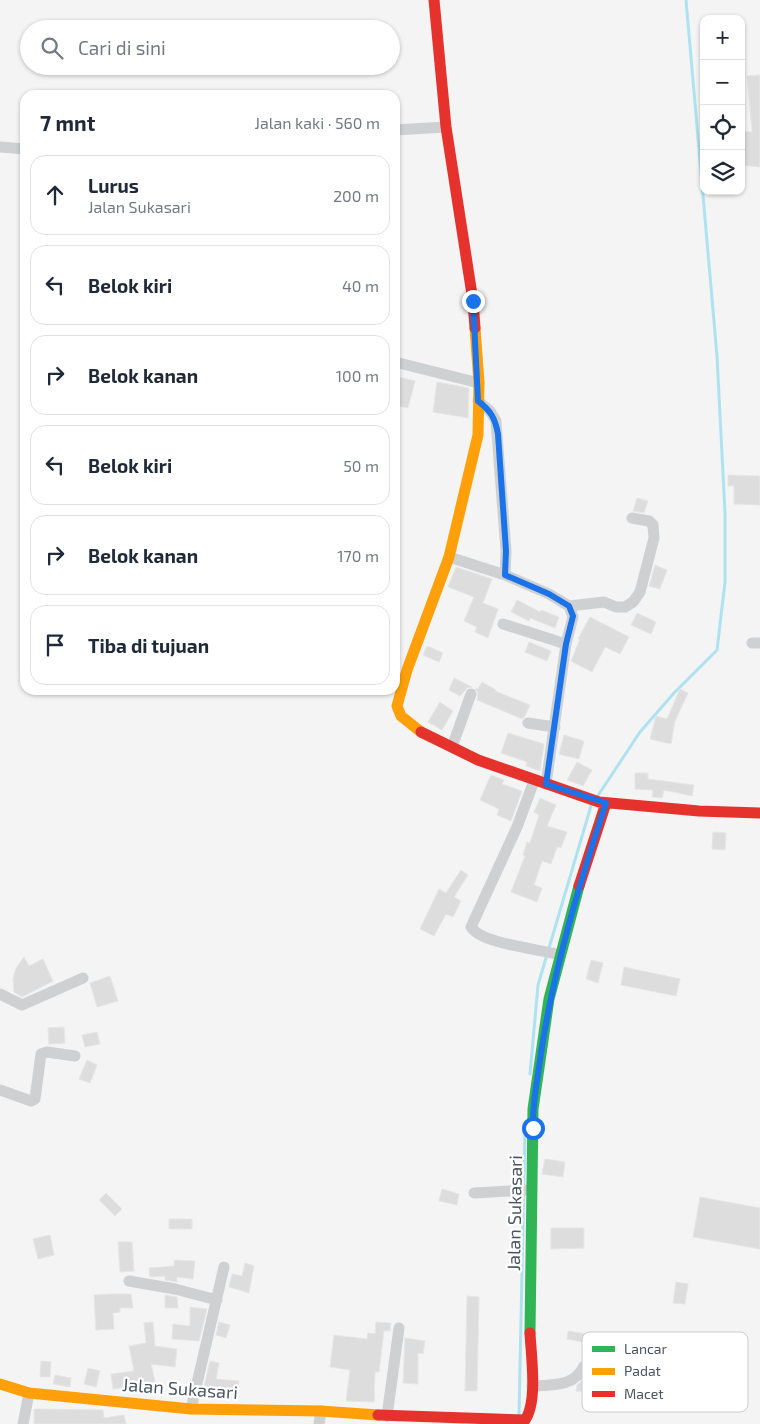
<!DOCTYPE html>
<html lang="id">
<head>
<meta charset="utf-8">
<style>
  :root { --surface:#fff; --page:#f2f2f3; --text:#1f2937; --muted:#747a83; --line:#e0e1e3 }
  body { margin:0; font-family:"Exo 2",sans-serif; background:var(--page); color:var(--text) }
  .controls { position:absolute; right:15px; top:15px; display:grid; overflow:hidden; border-radius:10px; box-shadow:0 1px 4px #0004 }
  .controls button { width:45px; height:45px; display:grid; place-items:center; padding:0; border:0; border-bottom:1px solid var(--line); background:var(--surface); color:var(--text); font:25px sans-serif }
  .stop { position:absolute; width:15px; height:15px; margin:-11px; border:4px solid #1a73e8; border-radius:50%; background:#fff }
  .stop.end { background:#1a73e8; border-color:#fff; box-shadow:0 1px 5px #0008 }
  .list { margin:0; padding:0; list-style:none }
  h2 { display:flex; justify-content:space-between; align-items:center; height:65px; margin:0; padding:0 20px; font-size:21px }
  h2 small { font-size:16px; font-weight:400; color:var(--muted) }
  .list li { display:grid; grid-template-columns:32px 1fr auto; gap:15px; align-items:center; box-sizing:border-box; height:80px; margin:0 10px 10px; padding:0 10px; border:1px solid var(--line); border-radius:15px }
  .list b { display:block; font-size:19px; white-space:nowrap }
  .list p { margin:0; font-size:16px; white-space:nowrap; color:var(--muted) }
  .list em { font-size:16px; font-style:normal; color:var(--muted) }
  .icon { flex:none; width:28px; height:28px; fill:none; stroke:currentColor; stroke-width:2; stroke-linecap:round; stroke-linejoin:round }
  .map { position:relative; flex:none; width:760px; height:1424px; overflow:hidden }
  .search { position:absolute; background:var(--surface); box-shadow:0 1px 4px #0004; left:20px; top:20px; width:380px; height:55px; display:flex; align-items:center; gap:12px; box-sizing:border-box; padding:0 18px; border-radius:28px; color:var(--muted); font-size:19px }
  .panel { position:absolute; background:var(--surface); box-shadow:0 1px 4px #0004; left:20px; top:90px; width:380px; height:605px; border-radius:15px }
  .map>svg:first-child { display:block }
  .lines { fill:none; stroke-linecap:round; stroke-linejoin:round }
  .stream { stroke:#aee2f0; stroke-width:3 }
  .building { fill:#ddddde; stroke:#e5e6e7 }
  .street { stroke:#ced0d2; stroke-width:11 }
  .fast { stroke:#30b455; stroke-width:11 }
  .slow { stroke:#ff9f0a; stroke-width:11 }
  .jam { stroke:#e5322d; stroke-width:11 }
  .route { stroke:#1a73e8; stroke-width:6 }
  .labels { text-anchor:middle; stroke-width:4.5; stroke-linejoin:round; paint-order:stroke }
  .street-label { font-size:18px; fill:#4a5661; stroke:#fff }
  .key { fill:#fff; stroke:#c9ccd0; stroke-width:1 }
  .key-label { font-size:14px; fill:#4a5661 }
</style>
</head>
<body>
<div class="map">
<svg width="760" height="1424" viewBox="0 0 760 1424">
  <rect width="100%" height="100%" fill="#f4f4f4"/>
  <g class="lines">
    <path class="stream" d="M597 797 640 732 674 693 717 650 725 582V513L717 356 686 0
      M530 1074 538 985 591 806
      M519 1414 525 1130"/>
  </g>
  <path class="building" d="M760 75V167L741 165V131L752 132 747 76Z
    M395 376 415 381 408 408 395 405Z
    M437 382 469 388 468 418 433 412Z
    M728 475 760 476V505L734 504V486H728Z
    M637 498 648 501 644 513 633 511Z
    M655 565 667 570 660 589 649 586Z
    M456 567 492 579 483 603 498 609 488 638 475 632 477 627 464 621 474 597 448 587Z
    M517 600 540 612 541 610 559 617 555 628 530 618 529 621 511 612Z
    M637 613 656 622 651 634 631 625Z
    M590 617 629 637 620 654 605 647 592 672 571 661 580 639H578Z
    M529 642 551 651 547 661 525 652Z
    M427 646 443 653 439 662 423 655Z
    M454 678 472 687 467 688 460 696 449 690Z
    M482 682 496 690 495 691 530 705 525 716 522 719 477 700 478 693 475 688 478 689Z
    M680 689 688 693 675 721 671 744 650 739 656 716 667 719Z
    M440 702 453 711 442 730 428 722Z
    M508 733 544 744 540 771 526 766 527 762 501 753Z
    M564 735 584 741 579 759 559 754Z
    M577 762 592 770 583 786 567 780Z
    M635 773H648V779L694 785 692 796 664 790 662 798 652 797 653 790 635 789Z
    M491 775 504 780 502 784 522 791 511 821 497 815 499 809 480 800Z
    M540 798 556 805 547 826 567 832 561 848 557 847 551 864 542 861 534 885 542 888 537 902 511 892 525 856 523 855 527 842 530 843 539 815 534 812Z
    M713 832 726 833 725 850 712 849Z
    M461 870 468 875 454 897 461 901 453 917 446 914 434 936 420 929 439 889 446 893Z
    M24 957 29 966 43 959 53 981 22 997 14 992 13 978 16 968Z
    M591 960 603 963 598 983 586 979Z
    M624 967 680 979 676 996 621 985Z
    M110 976 118 1001 97 1007 90 983Z
    M64 1027 65 1043 49 1044 48 1028Z
    M97 1032 100 1044 85 1047 82 1035Z
    M87 1060 97 1065 90 1083 79 1079Z
    M545 1159 565 1162 563 1177 542 1174Z
    M442 1189 459 1194 457 1205 439 1201Z
    M106 1193 122 1209 115 1216 99 1200Z
    M700 1197 760 1208V1249L693 1237Z
    M169 1219H192V1229H169Z
    M551 1228H584V1248L551 1249Z
    M50 1235 54 1255 38 1259 33 1239Z
    M118 1242H132L134 1271 120 1272Z
    M174 1260 195 1261 193 1279 177 1277V1282L165 1280V1276L150 1277 149 1268 174 1266Z
    M245 1263 254 1266 249 1293 229 1287 232 1274 242 1276Z
    M676 1282 688 1284 685 1304 673 1303Z
    M111 1294H131L133 1308H120V1312L113 1313 114 1329 96 1330 94 1295Z
    M165 1295 177 1297 178 1308H165Z
    M467 1296 479 1297 477 1391H465Z
    M190 1307 207 1309 199 1341 172 1339 173 1324 190 1326Z
    M153 1322 155 1346 177 1349 175 1367 151 1364 157 1390 139 1394 138 1387 113 1389 111 1374 134 1371 129 1346 146 1343 144 1323Z
    M219 1322 230 1325 226 1338 216 1335Z
    M376 1322 391 1323 390 1331H384L379 1372H375L374 1402 346 1401 350 1370 330 1367 334 1335 367 1339 368 1333 375 1334Z
    M568 1331 599 1336 598 1345 567 1339Z
    M405 1338 425 1341 423 1354 418 1353V1384L403 1383Z
    M41 1361 51 1362 50 1377H40Z
    M210 1361 219 1363 216 1379 239 1381 238 1393 220 1391V1389L204 1386Z
    M88 1368 100 1371 96 1387 84 1384Z
    M55 1375 71 1378 70 1387 53 1384Z
    M583 1380 595 1382 594 1393 576 1391 577 1385Z
    M34 1409 103 1410 104 1418 124 1415 126 1424H34Z"/>
  <g class="lines">
    <path class="street" d="M395 130 446 127
      M0 147 25 149
      M395 362 479 383
      M478 401 490 411 496 421 506 551 505 575 549 594 569 606 604 602 616 607H625L633 602 640 592 654 538 653 525 649 521 632 518
      M449 557 505 575
      M503 624 566 644
      M752 643H760
      M528 723 555 727
      M452 747 471 694
      M534 781 517 827 471 927C481 944 540 949 560 955
      M546 784 566 644 573 617 569 606
      M0 994 22 1005 83 978
      M0 1090 31 1101 35 1099 41 1054 47 1052 75 1056
      M474 1193 528 1190
      M129 1281 175 1289 217 1300
      M532 1386C552 1385 575 1387 584 1366
      M191 1409 224 1267
      M387 1416 399 1328
      M23 1424 29 1393
      M319 1424 321 1411"/>
    <path class="fast" d="M530 1333 533 1109 549 999 579 886"/>
    <path class="slow" d="M421 732 401 716 397 706 407 670 449 557 478 435 479 383 475 328
      M0 1384 29 1393 191 1409 321 1411 378 1415"/>
    <path class="jam" d="M434 0 446 127 473 301 475 328
      M421 732 478 760 599 802 699 811 760 813
      M579 886 606 803
      M378 1415 525 1420C538 1402 531 1355 530 1333"/>
  </g>
  <g class="lines">
    <path class="route" d="M473 301 478 401C491 411 495 418 498 434L506 551 505 575 549 594 569 606 573 616 566 644 546 784 606 803C579 885 554 968 541 1053 538 1078 532 1103 533 1128"/>
  </g>
  <g class="labels">
    <g class="street-label">
      <text transform="translate(515 1213) rotate(-89)" y="6">Jalan Sukasari</text>
      <text transform="translate(180 1389) rotate(4)" y="6">Jalan Sukasari</text>
    </g>
  </g>
  <rect x="582" y="1332" width="166" height="80" rx="8" class="key"/>
  <rect x="592" y="1346" width="23" height="6" fill="#30b455"/>
  <rect x="592" y="1368" width="23" height="7" fill="#ff9f0a"/>
  <rect x="592" y="1391" width="23" height="6" fill="#e5322d"/>
  <g class="key-label">
    <text x="624" y="1354">Lancar</text>
    <text x="624" y="1376">Padat</text>
    <text x="624" y="1399">Macet</text>
  </g>
</svg>
<div class="controls">
<button>+</button>
<button>−</button>
<button><svg class="icon" aria-label="locate" viewBox="0 0 24 24"><circle cx="12" cy="12" r="6"/><path d="M12 2v4M12 18v4M2 12h4M18 12h4"/></svg></button>
<button><svg class="icon" aria-label="layers" viewBox="0 0 24 24"><path d="M12 4l9 5-9 5-9-5zM3 14l9 5 9-5"/></svg></button>
</div>
<div class="stop" style="left:533px;top:1128px"></div>
<div class="stop end" style="left:473px;top:301px"></div>
<div class="search"><svg class="icon" aria-label="search" viewBox="0 0 24 24"><circle cx="10" cy="10" r="6"/><path d="M15 15l6 6"/></svg>Cari di sini</div>
<section class="panel">
<h2>7 mnt<small>Jalan kaki · 560 m</small></h2>
<ul class="list">
<li><svg class="icon" aria-label="ahead" viewBox="0 0 24 24"><path d="M12 20V5M6 11l6-6 6 6"/></svg><div><b>Lurus</b><p>Jalan Sukasari</p></div><em>200 m</em></li>
<li><svg class="icon" aria-label="left" viewBox="0 0 24 24"><path d="M17 20v-9H6M10 6l-5 5 5 5"/></svg><div><b>Belok kiri</b></div><em>40 m</em></li>
<li><svg class="icon" aria-label="right" viewBox="0 0 24 24"><path d="M7 20v-9h11M14 6l5 5-5 5"/></svg><div><b>Belok kanan</b></div><em>100 m</em></li>
<li><svg class="icon" aria-label="left" viewBox="0 0 24 24"><path d="M17 20v-9H6M10 6l-5 5 5 5"/></svg><div><b>Belok kiri</b></div><em>50 m</em></li>
<li><svg class="icon" aria-label="right" viewBox="0 0 24 24"><path d="M7 20v-9h11M14 6l5 5-5 5"/></svg><div><b>Belok kanan</b></div><em>170 m</em></li>
<li><svg class="icon" aria-label="arrive" viewBox="0 0 24 24"><path d="M6 21V4h12l-3 4 3 4H6"/></svg><div><b>Tiba di tujuan</b></div></li>
</ul>
</section>
</div>
</body>
</html>
